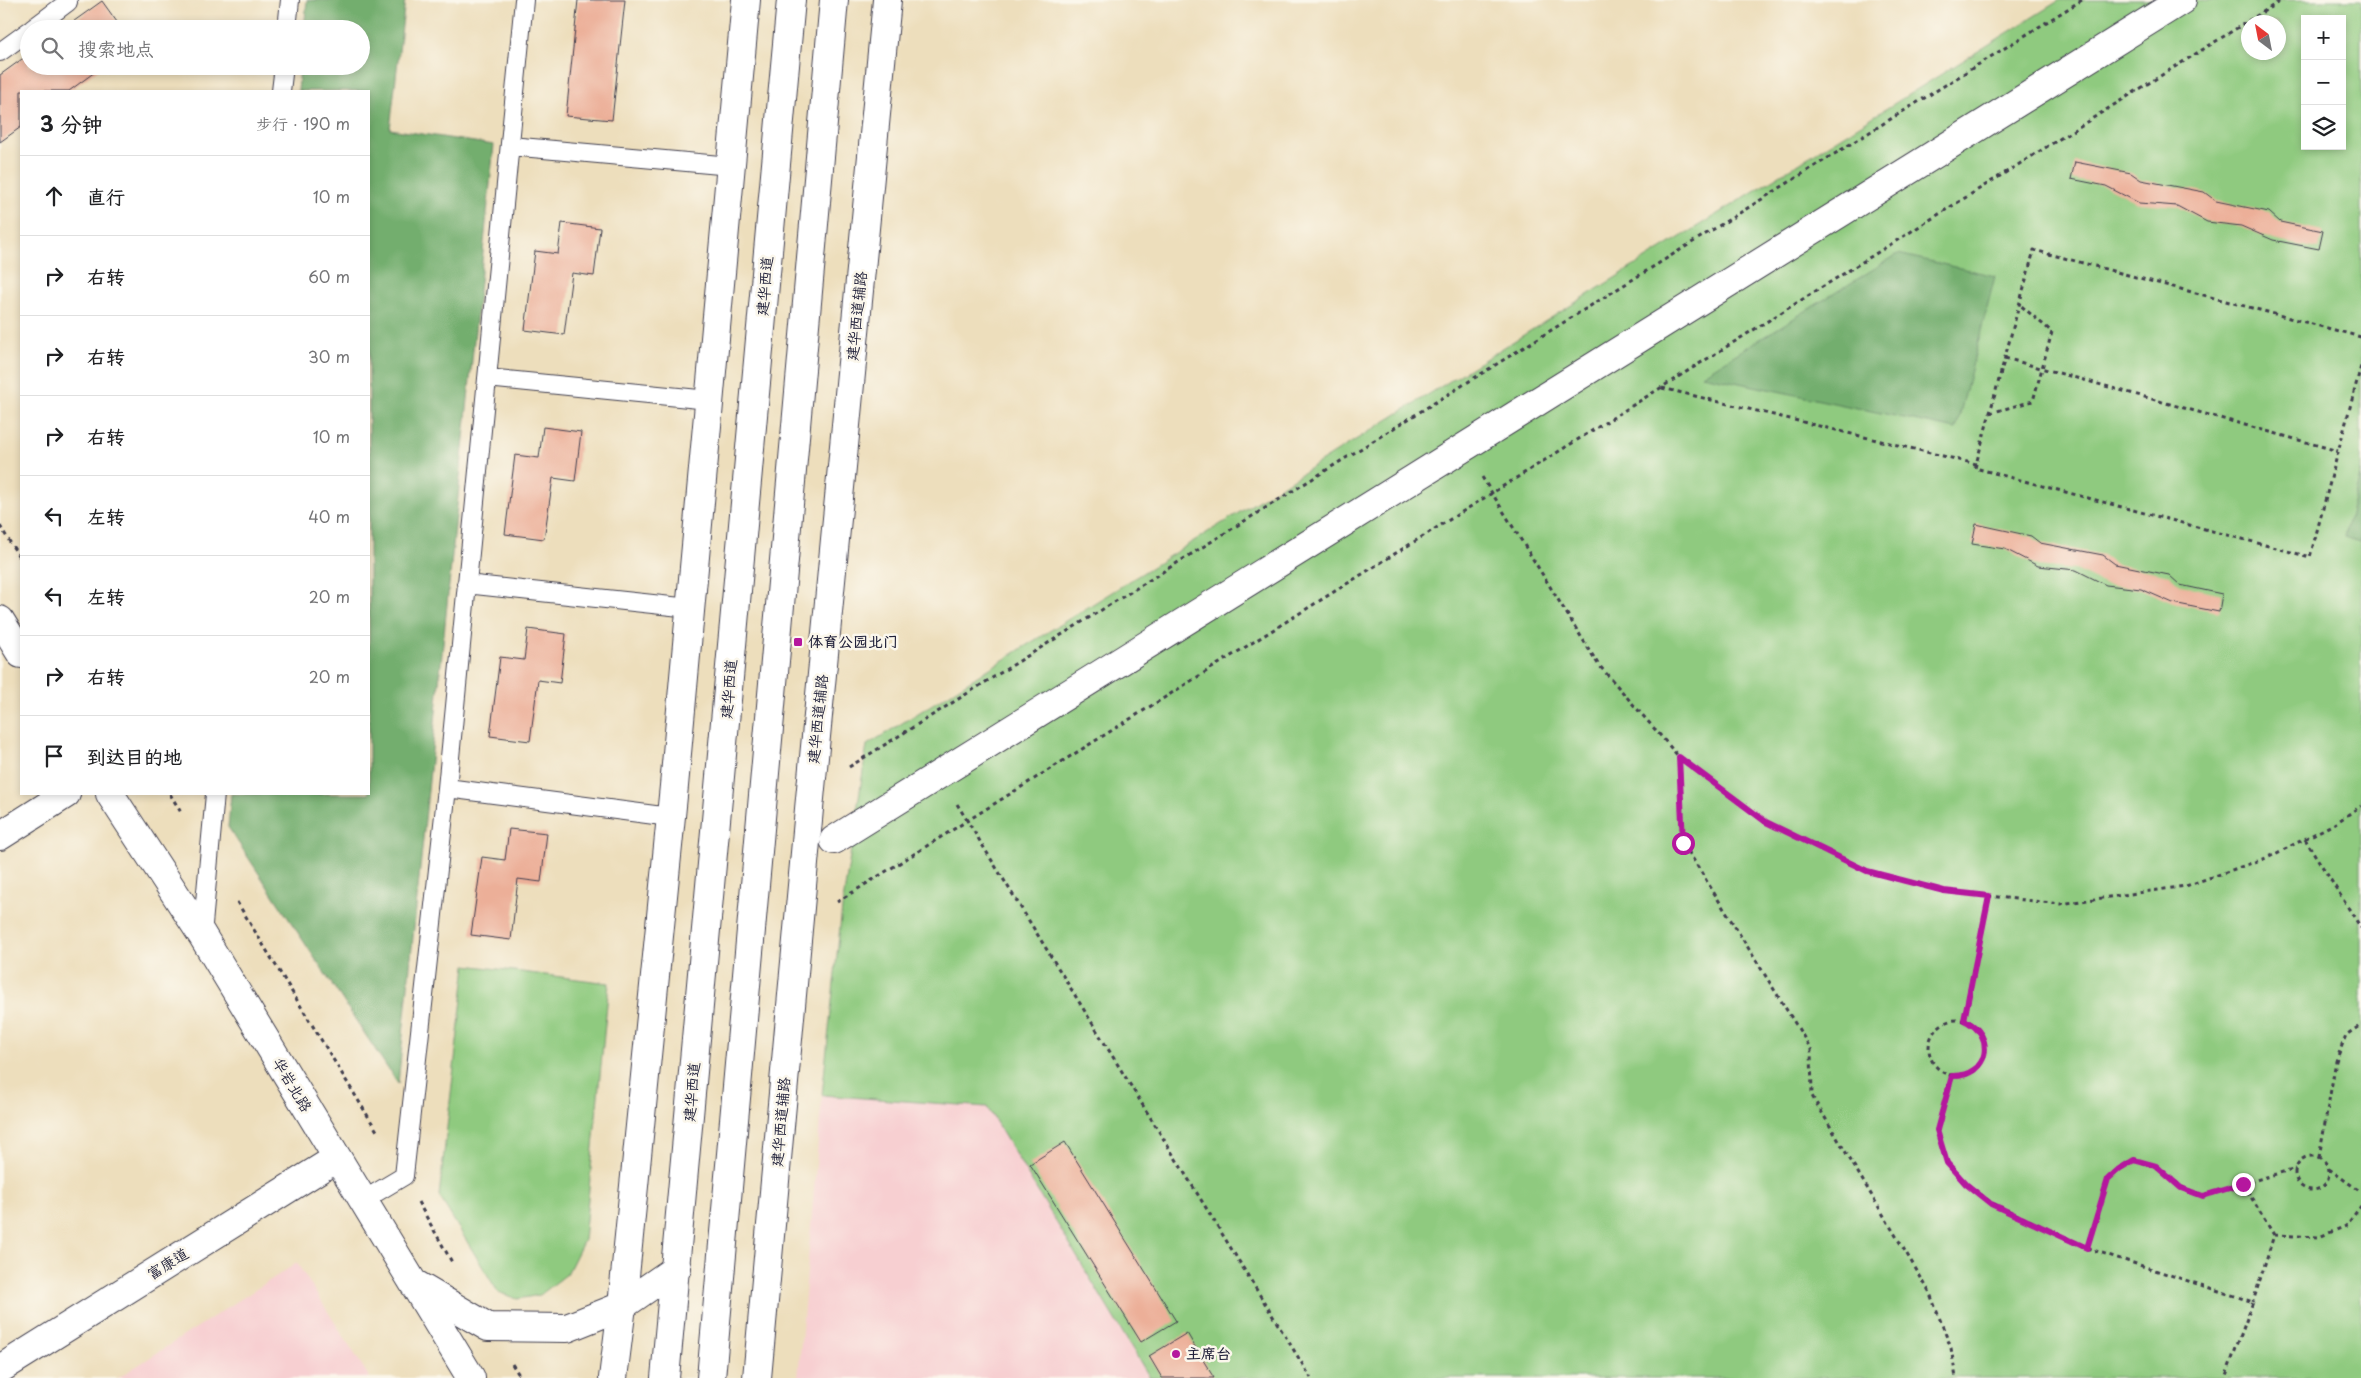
<!DOCTYPE html>
<html lang="zh">
<head>
<meta charset="utf-8">
<style>
  :root { --surface:#fff; --page:#f6f6f6; --text:#202124; --muted:#757577; --line:#e0e0e0 }
  body { margin:0; font-family:"Playpen Sans","LXGW WenKai TC",sans-serif; background:var(--page); color:var(--text) }
  .controls { position:absolute; right:15px; top:15px; display:grid; overflow:hidden; border-radius:0px; box-shadow:0 2px 8px #0003 }
  .controls button { width:45px; height:45px; display:grid; place-items:center; padding:0; border:0; border-bottom:1px solid var(--line); background:var(--surface); color:var(--text); font:25px sans-serif }
  .compass { position:absolute; left:2241px; top:15px; width:45px; height:45px; border-radius:50%; background:var(--surface); box-shadow:0 2px 8px #0003; rotate:328deg }
  .stop { position:absolute; width:15px; height:15px; margin:-11px; border:4px solid #b5179e; border-radius:50%; background:#fff }
  .stop.end { background:#b5179e; border-color:#fff; box-shadow:0 1px 5px #0008 }
  .list { margin:0; padding:0; list-style:none }
  h2 { display:flex; justify-content:space-between; align-items:center; height:65px; margin:0; padding:0 20px; font-size:21px }
  h2 small { font-size:16px; font-weight:400; color:var(--muted) }
  .list li { display:grid; grid-template-columns:32px 1fr auto; gap:15px; align-items:center; box-sizing:border-box; height:80px; padding:0 20px; border-top:1px solid var(--line) }
  .list b { display:block; font-size:19px; white-space:nowrap }
  .list em { font-size:16px; font-style:normal; color:var(--muted) }
  .icon { flex:none; width:28px; height:28px; fill:none; stroke:currentColor; stroke-width:2; stroke-linecap:round; stroke-linejoin:round }
  .map { position:relative; flex:none; width:2361px; height:1378px; overflow:hidden }
  .search { position:absolute; background:var(--surface); box-shadow:0 2px 8px #0003; left:20px; top:20px; width:350px; height:55px; display:flex; align-items:center; gap:12px; box-sizing:border-box; padding:0 18px; border-radius:28px; color:var(--muted); font-size:19px }
  .panel { position:absolute; background:var(--surface); box-shadow:0 2px 8px #0003; left:20px; top:90px; width:350px; height:705px; border-radius:0px }
  .map>svg:first-child { display:block }
  .built { fill:#f7cfd1 }
  .green { fill:#8fca7f; stroke:#58765d; fill-rule:evenodd }
  .forest { fill:#73ae6e; stroke:#4a6854 }
  .building { fill:#ecaf98 }
  .lines { fill:none; stroke-linecap:round; stroke-linejoin:round }
  .service-casing { stroke:#403e4e; stroke-width:20 }
  .pedestrian-casing { stroke:#403e4e; stroke-width:30 }
  .minor-casing { stroke:#403e4e; stroke-width:30 }
  .tertiary-casing { stroke:#403e4e; stroke-width:30 }
  .secondary-casing { stroke:#403e4e; stroke-width:30 }
  .path { stroke:#403e4e; stroke-width:3; stroke-dasharray:4 4; stroke-linecap:butt }
  .service { stroke:#fff; stroke-width:18 }
  .pedestrian { stroke:#fff; stroke-width:28 }
  .minor { stroke:#fff; stroke-width:28 }
  .tertiary { stroke:#fff; stroke-width:28 }
  .secondary { stroke:#fff; stroke-width:28 }
  .route { stroke:#b5179e; stroke-width:6 }
  .poi-dot { fill:#b5179e; stroke:#fbf7ec; stroke-width:2 }
  .labels { text-anchor:middle; stroke-width:5; stroke-linejoin:round; paint-order:stroke }
  .street-label { font-size:15px; fill:#22223b; stroke:#fbf7ec }
  .poi-label { font-size:15px; font-weight:bold; fill:#22223b; stroke:#fbf7ec; text-anchor:start }
</style>
</head>
<body>
<div class="map">
<svg width="2361" height="1378" viewBox="0 0 2361 1378">
  <rect width="100%" height="100%" fill="#fbf7ec"/>
  <filter id="ink" filterUnits="userSpaceOnUse"><feTurbulence type="fractalNoise" baseFrequency=".02" numOctaves="2"/><feDisplacementMap in="SourceGraphic" scale="10" xChannelSelector="R" yChannelSelector="G"/><feConvolveMatrix kernelMatrix="1 2 1 2 8 2 1 2 1" color-interpolation-filters="sRGB"/></filter>
  <filter id="wash" filterUnits="userSpaceOnUse"><feTurbulence type="fractalNoise" baseFrequency=".0096" numOctaves="4" result="noise"/><feDisplacementMap in="SourceGraphic" scale="20" xChannelSelector="R" yChannelSelector="G"/><feGaussianBlur stdDeviation="1.12" result="paint"/><feColorMatrix in="noise" values="0 0 0 0 0 0 0 0 0 0 0 0 0 0 0 0 0 1.4 0 .05"/><feComposite in="paint" operator="in"/></filter>
  <g filter="url(#wash)">
    <rect width="100%" height="100%" fill="#eddebc"/>
    <path class="built" d="M822 1095 987 1106 1150 1378H798Z
      M297 1263 370 1378H118Z"/>
    <path class="green" d="M2060 0H2361V1378H1150L987 1107 822 1095 842 908 867 745ZM2305 19H2342V146H2305ZM2248 22H2278V52H2248Z
      M466 965 609 983 584 1240 567 1274 540 1295 517 1299 498 1292 439 1196Z"/>
    <path class="forest" d="M307 0H405L390 129 494 145 398 1084 228 827 231 794H369V91H298L300 66H361V29H304Z
      M1898 254 1995 276 1956 429 1702 375Z
      M2361 472V542L2344 537Z"/>
    <g id="blocks">
      <path class="building" d="M578 0H625L612 120 566 116Z
        M102 1 122 29H63Z
        M29 54V66H103L69 91H21V127L0 142V75Z
        M2075 162 2131 173 2141 180 2204 192 2216 201 2269 212 2280 222 2323 231 2319 249 2273 240 2241 226 2207 222 2177 206 2139 203 2106 186 2071 179Z
        M562 223 600 228 594 276 572 273 564 335 525 330 535 251 558 254Z
        M543 427 581 432 575 481 553 478 544 539 505 534 515 455 539 458Z
        M1976 524 2031 536 2040 543 2103 555 2115 564 2169 575 2180 585 2222 594 2219 612 2173 603 2141 589 2106 585 2076 570 2038 566 2005 549 1972 544Z
        M528 629 566 634 560 683 538 680 530 741 490 736 500 657 524 660Z
        M509 829 547 833 541 882 518 879 511 940 471 935 482 857 505 860Z
        M1065 1142 1176 1321 1141 1342 1030 1164Z
        M1187 1333 1198 1352 1214 1378H1162L1149 1356Z"/>
    </g>
  </g>
  <g filter="url(#ink)">
    <use href="#blocks" fill-opacity="0" stroke="#403e4e" stroke-width="1"/>
    <g class="lines">
      <defs>
        <path id="service" d="M32 29 68 2
          M287 29 290 0
          M0 52 29 31
          M281 91 284 66
          M510 146 731 166
          M487 378 709 400
          M466 584 690 608
          M447 788 670 817
          M202 935 215 794
          M362 1201 404 1176 447 788 524 0"/>
        <path id="pedestrian" d="M834 840 2182 0"/>
        <path id="minor" d="M0 836 66 794
          M622 1306 674 786 746 0
          M757 1378 809 809 887 0"/>
        <path id="tertiary" d="M0 620 21 654
          M110 794 202 935 471 1378
          M417 1285 488 1327 567 1328 622 1306 677 1268
          M0 1369 337 1158
          M613 1378 622 1306"/>
        <path id="secondary" d="M665 1378 791 0
          M711 1378 834 0"/>
      </defs>
      <use href="#service" class="service-casing"/>
      <use href="#pedestrian" class="pedestrian-casing"/>
      <use href="#minor" class="minor-casing"/>
      <use href="#tertiary" class="tertiary-casing"/>
      <use href="#secondary" class="secondary-casing"/>
      <path class="path" d="M2361 337 2034 250 1975 468 2310 557 2361 366
        M2005 358 2338 451
        M1662 388 1976 464
        M1990 413 2033 401 2052 332 2019 304
        M1482 477 1598 664 1679 757 1766 822 1867 871 1944 891 2060 904 2186 886 2269 857 2334 824 2361 806
        M0 526 21 560
        M1679 757 1683 843 1811 1049 1812 1096 1929 1291 1951 1348 1956 1378
        M849 767 2082 0
        M170 794 182 814
        M957 804 1311 1378
        M2305 839 2361 928
        M237 902 377 1131
        M837 902 2282 0
        M1929 1048a28 28 0 1 1 56 0a28 28 0 1 1-56 0Z
        M1964 1020 1989 896
        M1952 1076 1937 1130 1947 1163 1966 1184 1991 1203 2087 1248 2253 1302 2225 1378
        M2295 1173a17 17 0 1 1 34 0a17 17 0 1 1-34 0Z
        M2319 1157 2336 1061 2346 1035 2361 1025
        M2329 1169 2361 1192
        M2243 1184 2274 1235 2253 1302
        M418 1202 453 1264
        M2274 1235 2319 1237 2346 1226 2361 1206
        M2087 1248 2108 1179 2119 1169 2134 1160 2156 1166 2181 1187 2203 1196 2296 1168
        M512 1364 521 1378"/>
      <use href="#service" class="service"/>
      <use href="#pedestrian" class="pedestrian"/>
      <use href="#minor" class="minor"/>
      <use href="#tertiary" class="tertiary"/>
      <use href="#secondary" class="secondary"/>
    </g>
  </g>
  <g class="lines" filter="url(#ink)">
    <path class="route" d="M1683 843 1679 757 1766 822 1867 871 1944 891 1989 896 1964 1020C1997 1035 1989 1077 1952 1076L1937 1130 1947 1163 1966 1184 1991 1204 2087 1248 2108 1179 2119 1169 2134 1160 2156 1166 2181 1188 2203 1196 2243 1184"/>
  </g>
  <g class="poi-dot">
    <rect x="793" y="637" width="10" height="10" rx="2.5"/>
    <circle cx="1176" cy="1354" r="5"/>
  </g>
  <g class="labels">
    <g class="street-label">
      <text transform="translate(765 286) rotate(-85)" y="5">建华西道</text>
      <text transform="translate(857 316) rotate(-84)" y="5">建华西道辅路</text>
      <text transform="translate(729 689) rotate(-85)" y="5">建华西道</text>
      <text transform="translate(818 719) rotate(-84)" y="5">建华西道辅路</text>
      <text transform="translate(292 1085) rotate(59)" y="5">华岩北路</text>
      <text transform="translate(692 1092) rotate(-85)" y="5">建华西道</text>
      <text transform="translate(781 1122) rotate(-85)" y="5">建华西道辅路</text>
      <text transform="translate(168 1264) rotate(-32)" y="5">富康道</text>
    </g>
    <g class="poi-label">
      <text x="808" y="647">体育公园北门</text>
      <text x="1186" y="1359">主席台</text>
    </g>
  </g>
</svg>
<div class="controls">
<button>+</button>
<button>−</button>
<button><svg class="icon" aria-label="layers" viewBox="0 0 24 24"><path d="M12 4l9 5-9 5-9-5zM3 14l9 5 9-5"/></svg></button>
</div>
<svg class="compass" viewBox="-18 -18 36 36"><path d="M0-13l5 13h-10z" fill="#e53935"/><path d="M0 13l5-13h-10z" fill="#757577"/></svg>
<div class="stop" style="left:1683px;top:843px"></div>
<div class="stop end" style="left:2243px;top:1184px"></div>
<div class="search"><svg class="icon" aria-label="search" viewBox="0 0 24 24"><circle cx="10" cy="10" r="6"/><path d="M15 15l6 6"/></svg>搜索地点</div>
<section class="panel">
<h2>3 分钟<small>步行 · 190 m</small></h2>
<ul class="list">
<li><svg class="icon" aria-label="ahead" viewBox="0 0 24 24"><path d="M12 20V5M6 11l6-6 6 6"/></svg><div><b>直行</b></div><em>10 m</em></li>
<li><svg class="icon" aria-label="right" viewBox="0 0 24 24"><path d="M7 20v-9h11M14 6l5 5-5 5"/></svg><div><b>右转</b></div><em>60 m</em></li>
<li><svg class="icon" aria-label="right" viewBox="0 0 24 24"><path d="M7 20v-9h11M14 6l5 5-5 5"/></svg><div><b>右转</b></div><em>30 m</em></li>
<li><svg class="icon" aria-label="right" viewBox="0 0 24 24"><path d="M7 20v-9h11M14 6l5 5-5 5"/></svg><div><b>右转</b></div><em>10 m</em></li>
<li><svg class="icon" aria-label="left" viewBox="0 0 24 24"><path d="M17 20v-9H6M10 6l-5 5 5 5"/></svg><div><b>左转</b></div><em>40 m</em></li>
<li><svg class="icon" aria-label="left" viewBox="0 0 24 24"><path d="M17 20v-9H6M10 6l-5 5 5 5"/></svg><div><b>左转</b></div><em>20 m</em></li>
<li><svg class="icon" aria-label="right" viewBox="0 0 24 24"><path d="M7 20v-9h11M14 6l5 5-5 5"/></svg><div><b>右转</b></div><em>20 m</em></li>
<li><svg class="icon" aria-label="arrive" viewBox="0 0 24 24"><path d="M6 21V4h12l-3 4 3 4H6"/></svg><div><b>到达目的地</b></div></li>
</ul>
</section>
</div>
</body>
</html>
